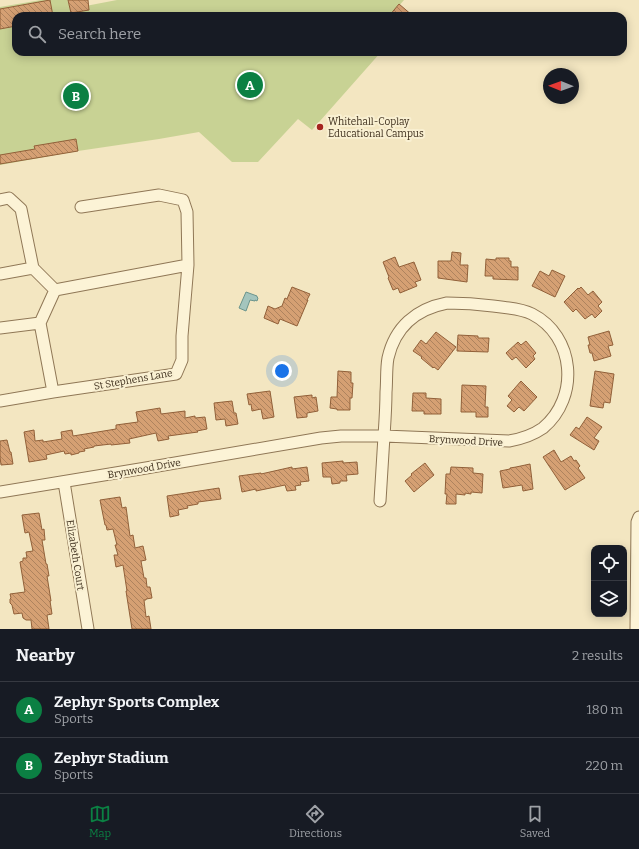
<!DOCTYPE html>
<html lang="en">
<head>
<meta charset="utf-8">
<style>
  :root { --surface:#171b24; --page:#20242c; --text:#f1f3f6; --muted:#9ea1a6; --line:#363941; --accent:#0b8043 }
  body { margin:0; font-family:Bitter,serif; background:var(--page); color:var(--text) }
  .controls { position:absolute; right:12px; bottom:12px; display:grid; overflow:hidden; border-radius:8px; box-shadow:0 2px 10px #0003 }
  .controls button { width:36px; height:36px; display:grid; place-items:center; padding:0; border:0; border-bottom:1px solid var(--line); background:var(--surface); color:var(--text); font:20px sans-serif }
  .compass { position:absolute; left:543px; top:68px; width:36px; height:36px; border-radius:50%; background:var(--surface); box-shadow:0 2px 10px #0003; rotate:271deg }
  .you { position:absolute; left:282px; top:371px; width:14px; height:14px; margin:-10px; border:3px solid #fff; border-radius:50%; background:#1a73e8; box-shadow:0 0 0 6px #1a73e833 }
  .badge { display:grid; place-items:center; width:26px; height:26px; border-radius:50%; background:var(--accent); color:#fff; font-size:13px; font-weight:700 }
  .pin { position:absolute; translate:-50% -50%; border:2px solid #fff; box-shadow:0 1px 4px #0006 }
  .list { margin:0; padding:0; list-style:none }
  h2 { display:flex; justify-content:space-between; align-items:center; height:52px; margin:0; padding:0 16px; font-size:17px }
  h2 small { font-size:13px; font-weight:400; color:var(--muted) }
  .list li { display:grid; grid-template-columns:26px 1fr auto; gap:12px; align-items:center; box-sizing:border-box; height:56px; padding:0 16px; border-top:1px solid var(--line) }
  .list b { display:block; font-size:15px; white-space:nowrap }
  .list p { margin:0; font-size:13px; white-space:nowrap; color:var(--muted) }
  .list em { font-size:13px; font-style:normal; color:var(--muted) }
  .icon { flex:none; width:22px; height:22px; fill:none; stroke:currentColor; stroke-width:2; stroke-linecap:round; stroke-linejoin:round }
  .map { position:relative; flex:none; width:639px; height:629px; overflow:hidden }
  .search { position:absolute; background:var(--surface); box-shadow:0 2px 10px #0003; left:12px; right:12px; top:12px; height:44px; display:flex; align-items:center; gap:10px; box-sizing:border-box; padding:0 14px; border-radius:12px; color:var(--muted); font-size:15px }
  .sheet { height:164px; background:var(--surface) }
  nav { display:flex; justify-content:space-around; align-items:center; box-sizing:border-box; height:56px; border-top:1px solid var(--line); background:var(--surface); font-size:11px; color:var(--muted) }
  nav a { display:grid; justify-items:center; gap:2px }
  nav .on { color:var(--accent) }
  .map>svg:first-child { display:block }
  .green { fill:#c8d294 }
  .water { fill:#a4c5bd; stroke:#6a948c }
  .building { fill:url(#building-back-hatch); stroke:#916039 }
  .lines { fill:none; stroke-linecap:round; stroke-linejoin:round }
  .minor-casing { stroke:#8f7756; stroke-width:13 }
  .minor { stroke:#fcf3d6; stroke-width:11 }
  .poi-dot { fill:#a5241f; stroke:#f9f0d2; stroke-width:1.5 }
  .labels { text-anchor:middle; stroke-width:4; stroke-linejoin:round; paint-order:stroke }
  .poi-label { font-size:10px; fill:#3d2e1c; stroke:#f9f0d2; text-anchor:start }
  .street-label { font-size:10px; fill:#3d2e1c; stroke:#f9f0d2 }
</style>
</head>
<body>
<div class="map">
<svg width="639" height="629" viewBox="0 0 639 629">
  <defs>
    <pattern id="building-back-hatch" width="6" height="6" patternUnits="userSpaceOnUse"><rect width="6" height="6" fill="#d5a073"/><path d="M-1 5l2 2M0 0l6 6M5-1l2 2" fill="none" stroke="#ae835e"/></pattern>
  </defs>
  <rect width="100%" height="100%" fill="#f3e6c1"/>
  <path class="green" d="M41 0H68L70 9 117 0H404L390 16H16V52H381L312 130 298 119 258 162H232L199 132 159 139 78 151 0 165V7Z"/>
  <path class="water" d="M246 292 257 296V297L258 298 257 301 255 300V301L250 300 246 311 239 308Z"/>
  <path class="building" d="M50 0 53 16H16V26L0 29V9Z
    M68 0H88L89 10 71 13Z
    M399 4 413 16H389Z
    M76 139 78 151 0 164V155L35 149 34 146Z
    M452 252 461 253 460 265H468L467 282 438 278V261H451Z
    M395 257 399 267 414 262 421 280 415 282 417 286 400 293 398 288 393 290 388 278 389 277 383 262Z
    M496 258H509V261H511V267H518V280L493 279V276H485L486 259 496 260Z
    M552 270 565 276 555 297 532 286 540 271 549 276Z
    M292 287 310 294 307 300H308L297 326 280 319 278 324 264 318 268 306 275 309 282 306 285 298 287 299Z
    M581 287 588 295 593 291 602 302 598 306 602 311 595 318 592 314 585 319 576 309 573 312 564 302 578 288 579 289Z
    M609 331 613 345 608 346 611 356 594 361 592 353H590L588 345H590L588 337Z
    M436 332 456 347 438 370 434 367 433 368 421 358 422 357 413 351 421 340 426 344Z
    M458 335 478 336V338H489L488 352 457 351Z
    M526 341 536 353 533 356 535 359 526 368 516 357 512 360 506 353 518 342 521 345Z
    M338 371 351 372V383H353L352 398H350V410H337V409L330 408 331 397H337Z
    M595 371 614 374 610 403 604 402 603 408 590 406Z
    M521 381 537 397 524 411 519 407 514 412 507 406 512 400 508 396Z
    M462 385 486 386 485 407H488V417H476V412H461Z
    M270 391 274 417 263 419 261 409 252 411 251 404 249 405 247 394Z
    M413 393H426V398L441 399V414H424V411H412Z
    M312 395V398L316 397 318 411 307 413V417L297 418 294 397Z
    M232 401 234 413H236L238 424 226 426 225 419 216 420 214 403Z
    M160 408 161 414 185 411V418L195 416V418L205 417 207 429 197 431 198 432 168 436 169 439 158 441 156 433 129 439 130 443 111 445V444L94 446V447L84 449 85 451 79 452V453L71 455V453L65 454 64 451 46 455 47 459 29 462 24 432 34 430 35 441 43 440V442L62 439 61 432 72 430 73 436 116 429V425L138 422 136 412Z
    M587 417 602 427 594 438 599 441 594 450 570 435 576 427 579 429Z
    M7 440 10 452H11L13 464 1 465 0 457V441Z
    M554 450 561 462 571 456 574 461 576 460 580 466 578 468 585 478 565 490 543 457Z
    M343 461V463L357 462 358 474 346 475 347 481H340V483L332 484 331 477H323L322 463Z
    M425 463 434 475 414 492 405 481 412 475 411 474Z
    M530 464 533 489 523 491 522 485 503 488 500 471 510 469V468L516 467Z
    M292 467V469L307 467 309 481 300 482 301 485 295 486 296 490 287 491 285 485 256 491V489L242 492 239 476 261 473V474Z
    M451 467 473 468V473L483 474 482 493 471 492V494L465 493V495L456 494V504H446L447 494H445L446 474H450Z
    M219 488 221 499 198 502V504L187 506 188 508 178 510 179 515 170 517 167 496Z
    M120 497 122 508 126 507 130 536 133 535 135 548 143 546 146 560 141 561 144 578H146L147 587H150L152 598 146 599V600H144L146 617 149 616 151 629H132L126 591H127L123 565 116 567 114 555H118L115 545H117L113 529 107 530 106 525H105L100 500Z
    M39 513 42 530 44 529 45 540H42L46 564H47L49 576H47L51 601H50L52 614 47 615 49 629H32L31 620H26L23 618 22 613 14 614 12 605 10 603V599L11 598 10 594 25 592 20 562 23 561V558H27L26 552 33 551 29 532 25 533 22 515Z"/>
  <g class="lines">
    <defs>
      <path id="minor" d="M0 200 9 198 21 209 33 268 55 290 188 265 182 336V360L176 374 53 392 0 401
        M81 207 159 195 183 200 187 212 188 265
        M0 274 33 268
        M447 303C463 303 478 304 493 306 506 308 520 308 532 314 575 336 580 397 543 428 533 435 521 439 509 441L384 436C385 421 386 407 386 392 387 381 386 369 388 358 395 327 416 309 447 303Z
        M40 323 55 290
        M0 328 40 323 53 392
        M64 482 88 629
        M0 492 146 468 321 438 341 436H384L380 501
        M636 629 637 522 639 517"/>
    </defs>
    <use href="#minor" class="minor-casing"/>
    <use href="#minor" class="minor"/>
  </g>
  <circle class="poi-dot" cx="320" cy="127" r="4"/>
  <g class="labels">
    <g class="poi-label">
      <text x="328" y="125">Whitehall-Coplay<tspan x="328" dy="12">Educational Campus</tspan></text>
    </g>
    <g class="street-label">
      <text transform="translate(133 379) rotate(-10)" y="4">St Stephens Lane</text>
      <text transform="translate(466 440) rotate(3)" y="4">Brynwood Drive</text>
      <text transform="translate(144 468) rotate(-10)" y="4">Brynwood Drive</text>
      <text transform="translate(76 555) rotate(81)" y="4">Elizabeth Court</text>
    </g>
  </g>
</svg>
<div class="controls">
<button><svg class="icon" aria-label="locate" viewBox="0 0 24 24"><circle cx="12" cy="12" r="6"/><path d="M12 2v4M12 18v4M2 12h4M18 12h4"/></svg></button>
<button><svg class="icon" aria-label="layers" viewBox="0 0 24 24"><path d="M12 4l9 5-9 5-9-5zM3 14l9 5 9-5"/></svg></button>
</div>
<svg class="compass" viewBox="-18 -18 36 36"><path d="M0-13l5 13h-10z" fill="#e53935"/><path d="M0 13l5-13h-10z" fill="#9ea1a6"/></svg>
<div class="you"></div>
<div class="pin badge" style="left:250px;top:85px">A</div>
<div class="pin badge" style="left:76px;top:96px">B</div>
<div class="search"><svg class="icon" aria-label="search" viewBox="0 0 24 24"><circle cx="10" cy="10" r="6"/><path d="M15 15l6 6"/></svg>Search here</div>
</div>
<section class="sheet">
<h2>Nearby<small>2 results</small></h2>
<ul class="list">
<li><span class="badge">A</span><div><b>Zephyr Sports Complex</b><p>Sports</p></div><em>180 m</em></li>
<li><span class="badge">B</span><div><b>Zephyr Stadium</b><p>Sports</p></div><em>220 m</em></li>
</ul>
</section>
<nav>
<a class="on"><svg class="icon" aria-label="map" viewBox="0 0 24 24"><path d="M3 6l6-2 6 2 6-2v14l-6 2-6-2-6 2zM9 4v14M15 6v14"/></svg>Map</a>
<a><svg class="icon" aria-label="directions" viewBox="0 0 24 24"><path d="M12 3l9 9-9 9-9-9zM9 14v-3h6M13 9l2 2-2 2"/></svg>Directions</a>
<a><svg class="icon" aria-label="saved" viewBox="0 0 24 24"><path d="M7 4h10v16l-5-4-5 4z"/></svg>Saved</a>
</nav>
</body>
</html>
